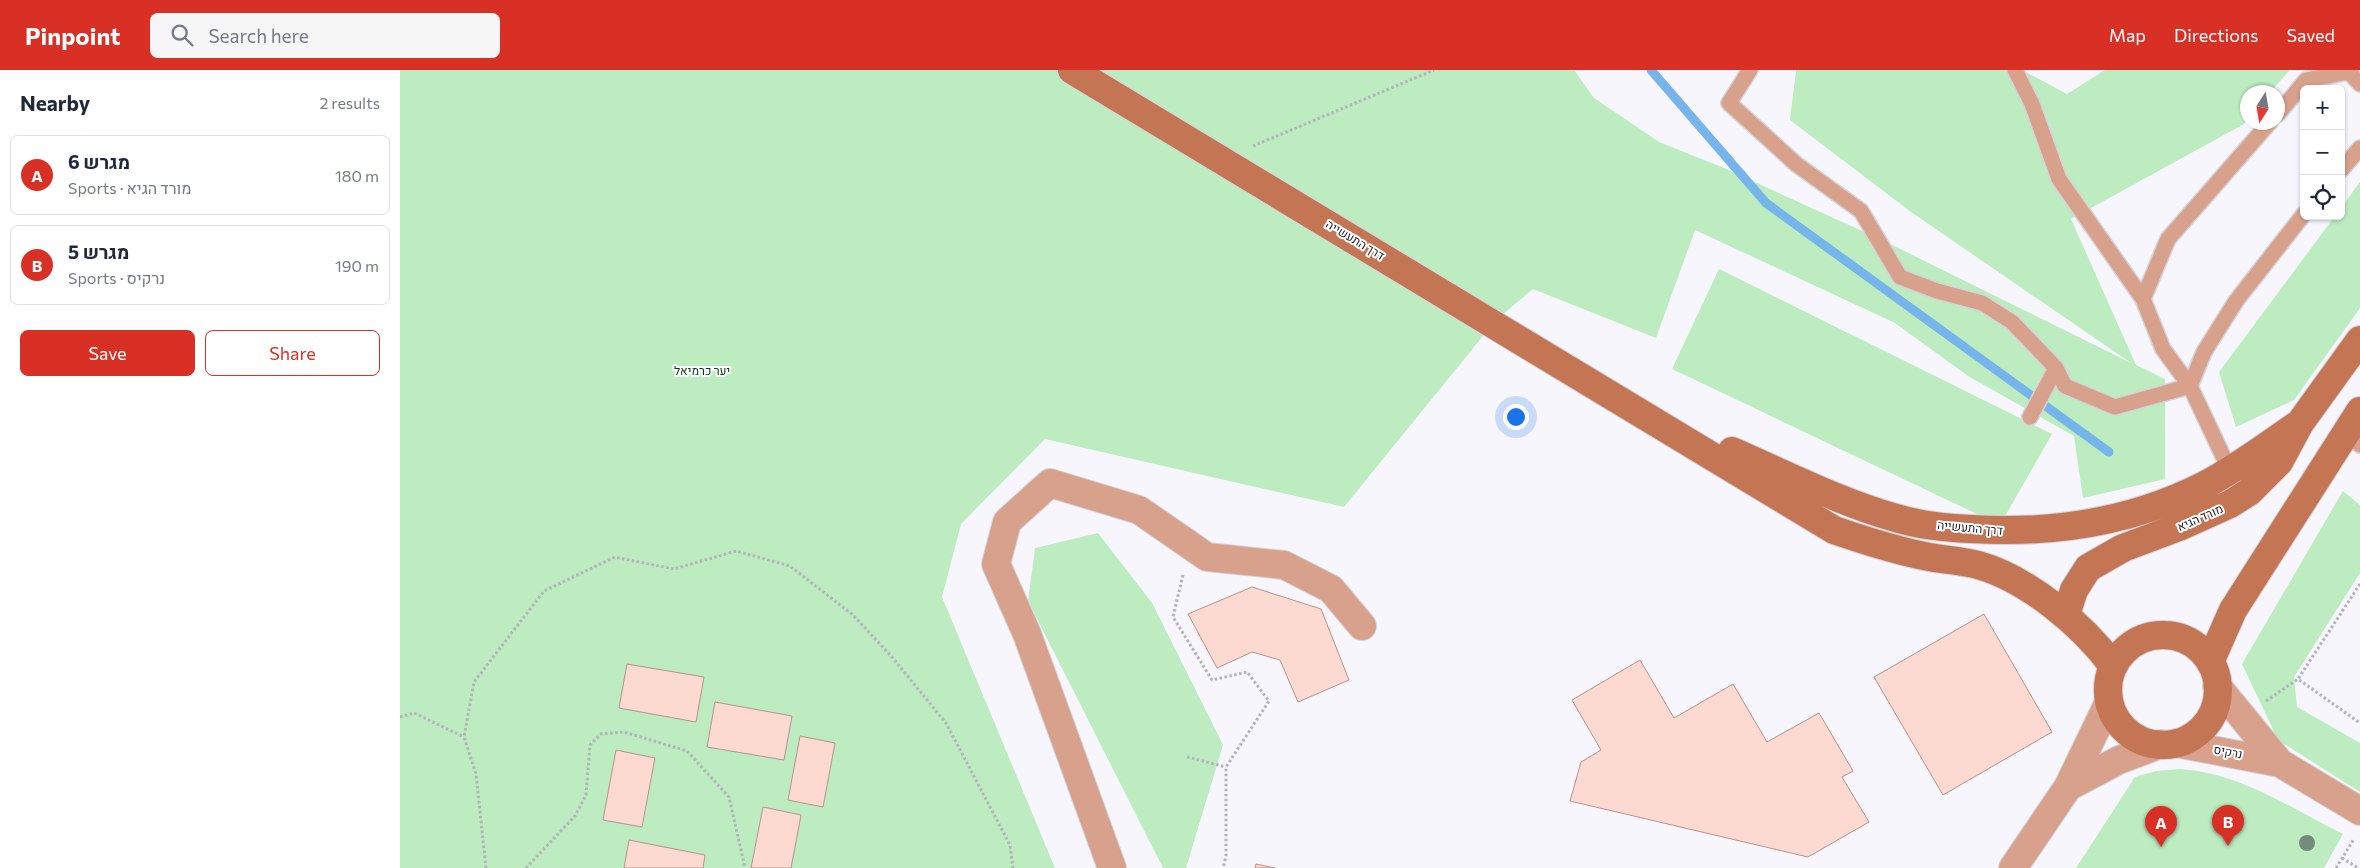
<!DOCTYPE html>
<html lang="en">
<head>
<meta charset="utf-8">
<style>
  :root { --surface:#fff; --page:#f6f6f7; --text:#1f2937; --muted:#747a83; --line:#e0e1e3; --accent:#d93025 }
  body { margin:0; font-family:Commissioner,Heebo,sans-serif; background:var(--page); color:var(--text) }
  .controls { position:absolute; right:15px; top:15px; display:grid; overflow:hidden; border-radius:8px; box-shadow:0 1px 4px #0004 }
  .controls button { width:45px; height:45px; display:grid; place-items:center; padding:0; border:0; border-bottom:1px solid var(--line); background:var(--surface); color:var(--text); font:25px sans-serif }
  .compass { position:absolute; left:1840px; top:15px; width:45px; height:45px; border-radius:50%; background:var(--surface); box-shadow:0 1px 4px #0004; rotate:191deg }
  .you { position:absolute; left:1115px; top:346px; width:18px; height:18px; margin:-12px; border:4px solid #fff; border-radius:50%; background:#1a73e8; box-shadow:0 0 0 8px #1a73e833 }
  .badge { display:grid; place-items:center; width:32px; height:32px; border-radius:50%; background:var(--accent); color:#fff; font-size:16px; font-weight:700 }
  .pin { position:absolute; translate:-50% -41px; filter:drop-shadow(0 1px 2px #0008) }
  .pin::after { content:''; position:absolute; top:26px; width:18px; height:15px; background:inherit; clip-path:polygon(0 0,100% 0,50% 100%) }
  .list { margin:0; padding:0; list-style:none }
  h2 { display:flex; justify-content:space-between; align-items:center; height:65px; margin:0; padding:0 20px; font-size:21px }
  h2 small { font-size:16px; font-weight:400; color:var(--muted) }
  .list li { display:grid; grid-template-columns:32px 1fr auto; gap:15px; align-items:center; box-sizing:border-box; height:80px; margin:0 10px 10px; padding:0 10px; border:1px solid var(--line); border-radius:8px }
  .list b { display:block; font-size:19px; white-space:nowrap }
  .list p { margin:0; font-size:16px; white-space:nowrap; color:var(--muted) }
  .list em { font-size:16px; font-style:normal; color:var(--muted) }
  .actions { display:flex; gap:10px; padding:15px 20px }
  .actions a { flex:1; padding:11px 0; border:1px solid var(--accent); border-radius:8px; text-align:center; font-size:18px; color:var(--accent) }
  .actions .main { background:var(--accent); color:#fff }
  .icon { flex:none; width:28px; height:28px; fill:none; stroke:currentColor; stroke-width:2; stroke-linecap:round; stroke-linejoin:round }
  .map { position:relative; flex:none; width:1960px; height:798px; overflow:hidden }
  header { display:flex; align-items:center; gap:30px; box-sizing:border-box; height:70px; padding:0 25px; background:var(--accent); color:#fff }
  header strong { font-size:24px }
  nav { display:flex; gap:28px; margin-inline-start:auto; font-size:18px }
  .search { width:350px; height:45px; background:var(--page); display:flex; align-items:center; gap:12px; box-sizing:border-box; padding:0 18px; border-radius:8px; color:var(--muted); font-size:19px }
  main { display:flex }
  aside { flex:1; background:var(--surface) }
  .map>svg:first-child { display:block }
  .green { fill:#bcecc0 }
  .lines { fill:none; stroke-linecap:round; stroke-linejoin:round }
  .stream { stroke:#76b5eb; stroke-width:9 }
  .building { fill:#fcdad1; stroke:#b5938a }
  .lane-casing { stroke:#d4d3da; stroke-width:18 }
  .street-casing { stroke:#d4d3da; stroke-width:30 }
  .secondary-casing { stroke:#d4d3da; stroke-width:30 }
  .path { stroke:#b3b2ba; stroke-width:3; stroke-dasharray:2.5 2.5; stroke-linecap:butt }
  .lane { stroke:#d8a18b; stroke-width:15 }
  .street { stroke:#d8a18b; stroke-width:28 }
  .secondary { stroke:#c47554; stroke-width:28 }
  .tree { fill:#748c7c }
  .labels { text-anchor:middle; stroke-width:4; stroke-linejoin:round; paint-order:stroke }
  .street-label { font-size:12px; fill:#1c1a25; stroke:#fff }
  .park-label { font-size:12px; fill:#083612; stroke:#fff }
</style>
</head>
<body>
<header>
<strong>Pinpoint</strong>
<div class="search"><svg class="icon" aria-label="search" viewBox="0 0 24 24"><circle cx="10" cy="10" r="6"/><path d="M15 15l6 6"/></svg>Search here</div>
<nav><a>Map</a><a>Directions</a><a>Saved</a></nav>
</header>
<main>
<aside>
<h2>Nearby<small>2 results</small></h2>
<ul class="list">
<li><span class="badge">A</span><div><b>מגרש 6</b><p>Sports · מורד הגיא</p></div><em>180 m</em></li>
<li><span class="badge">B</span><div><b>מגרש 5</b><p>Sports · נרקיס</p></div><em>190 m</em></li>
</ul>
<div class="actions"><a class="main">Save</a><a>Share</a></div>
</aside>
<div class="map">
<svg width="1960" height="798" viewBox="0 0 1960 798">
  <rect width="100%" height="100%" fill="#f7f6fd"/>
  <path class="green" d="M0 0H1174L1194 28 1259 72 1324 98 1484 171 1731 293 1511 142 1390 50 1396 0H1622L1667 24 1705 0H1890L1870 22H1848L1847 49 1844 54 1671 149 1736 295 1765 309V409L1683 428 1674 366 1568 306 1495 253 1295 160 1256 268 1133 219 1096 250 944 437 645 369 561 454 542 527 655 798H0Z
    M1960 112V238L1894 330 1836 357 1819 302 1935 146H1941V138Z
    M1319 199 1652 364 1600 455 1272 299Z
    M1943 421 1960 435V503L1894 607 1897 637 1960 673V722L1878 670 1842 594Z
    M698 463 752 533 823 675 786 798H763L628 531 635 478Z
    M1780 699C1840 703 1891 738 1943 764L1924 798H1676L1735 707 1756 701Z"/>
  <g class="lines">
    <path class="stream" d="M1251 0 1366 133 1709 382"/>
  </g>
  <path class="building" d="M852 517 921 539 949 610 898 632 880 590 852 582 817 598 788 544Z
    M1584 544 1652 662 1543 725 1474 607Z
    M1240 590 1274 648 1333 614 1367 672 1419 643 1453 701 1442 707 1469 752 1408 787 1170 731 1181 692 1201 680 1172 630Z
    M227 594 304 607 296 652 219 638Z
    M315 632 392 646 384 690 307 677Z
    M400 666 435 673 423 737 388 730Z
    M216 680 255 688 242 757 203 750Z
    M363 737 401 745 391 798H351Z
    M229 770 305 785 303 798H224Z
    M856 794 875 798H855Z"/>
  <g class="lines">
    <defs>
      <path id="lane" d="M1350 0 1329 33 1396 94 1461 141 1500 207 1537 221 1582 233 1612 252 1656 298
        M1615 0 1632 34 1659 109 1743 229
        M1878 44 1906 10 1949 2 1960 14
        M1941 100 1960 78
        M1790 316 1804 282 1836 231 1904 144
        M1630 347 1656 298 1665 316 1715 337 1790 316
        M1945 363 1960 375
        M1830 401 1790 316 1763 279 1743 229 1768 169 1870 52"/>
      <path id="street" d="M1817 616 1880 693
        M1776 673 1880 693 1960 741
        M1668 717 1719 690 1761 674
        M712 798 627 564 596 494 607 452 650 413 739 440 807 487 884 495 931 519 962 556
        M1613 798 1668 717 1709 632"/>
      <path id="secondary" d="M672 0 1434 460C1466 471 1497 481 1529 487 1545 490 1562 491 1578 495 1628 509 1683 555 1713 596
        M1332 381C1385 404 1439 432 1496 448 1519 455 1546 458 1571 459 1652 464 1732 452 1805 415 1839 397 1869 374 1900 353
        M1666 545 1674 520 1688 498 1723 478 1779 457 1830 434 1849 422 1879 392 1900 353 1960 270
        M1708 620a55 55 0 1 1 110 0a55 55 0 1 1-110 0Z
        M1810 592 1833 540 1960 341"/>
    </defs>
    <use href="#lane" class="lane-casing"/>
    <use href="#street" class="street-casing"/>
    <use href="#secondary" class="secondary-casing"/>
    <path class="path" d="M853 76 1034 0
      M783 505 773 547 812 610 847 602 869 631 826 697V786L823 798
      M1960 514 1898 609 1960 653
      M1866 631 1898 609
      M0 647 14 643 64 667
      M787 687 826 697
      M1942 788 1958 798
      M86 798 76 704 64 667 74 612 144 521 215 487 274 499 336 481 390 496 453 545 491 586 546 653 610 775 613 798
      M126 798 175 746 186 725 190 675 201 664 224 662 287 681 329 727 345 798
      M1936 798 1954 769"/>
    <use href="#lane" class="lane"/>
    <use href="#street" class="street"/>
    <use href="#secondary" class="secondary"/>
  </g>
  <circle class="tree" cx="1907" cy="773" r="8"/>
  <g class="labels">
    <g class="street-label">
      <text transform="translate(955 170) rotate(31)" y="4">דרך התעשייה</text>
      <text transform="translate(1800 448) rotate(-24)" y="4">מורד הגיא</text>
      <text transform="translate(1570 458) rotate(5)" y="4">דרך התעשייה</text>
      <text transform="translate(1828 682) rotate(11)" y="4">נרקיס</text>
    </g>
    <g class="park-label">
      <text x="302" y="305">יער כרמיאל</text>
    </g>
  </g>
</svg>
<div class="controls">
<button>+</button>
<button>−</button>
<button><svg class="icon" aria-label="locate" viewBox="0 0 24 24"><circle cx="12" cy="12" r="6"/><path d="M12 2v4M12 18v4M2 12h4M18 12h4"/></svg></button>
</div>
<svg class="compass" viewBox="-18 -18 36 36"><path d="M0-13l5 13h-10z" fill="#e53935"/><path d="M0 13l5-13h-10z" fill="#747a83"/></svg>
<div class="you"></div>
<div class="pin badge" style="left:1761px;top:777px">A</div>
<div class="pin badge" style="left:1828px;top:776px">B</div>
</div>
</main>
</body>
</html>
